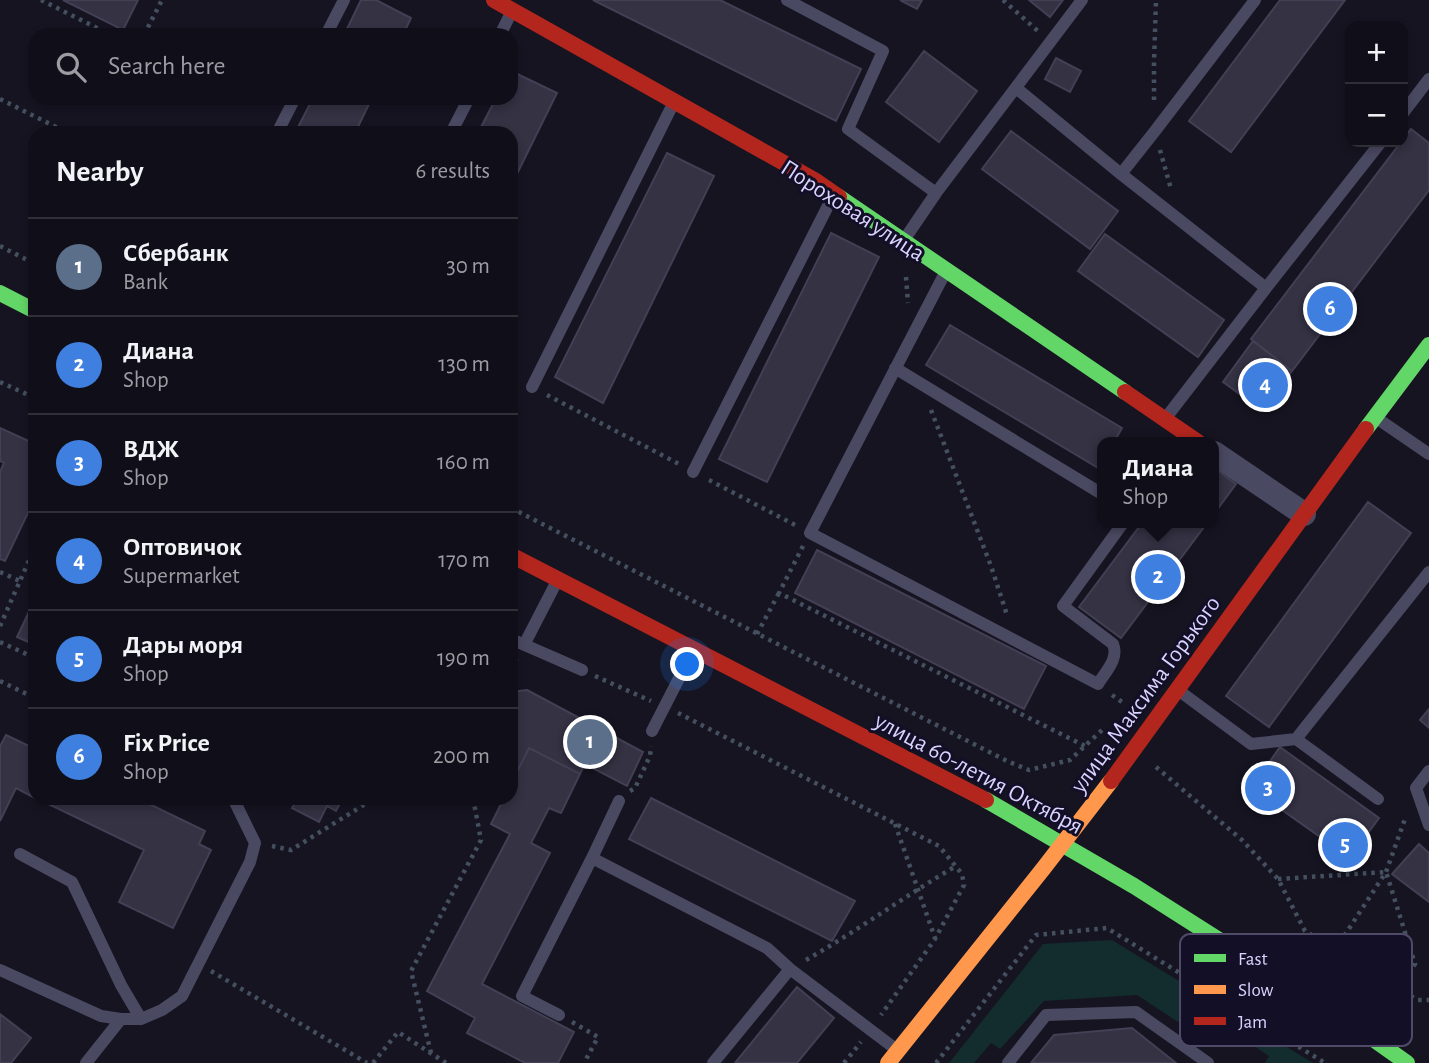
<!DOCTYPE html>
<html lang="en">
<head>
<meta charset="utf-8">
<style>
  :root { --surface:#100f19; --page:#191822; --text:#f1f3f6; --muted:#9c9ca2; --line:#302f38; --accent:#9591b1 }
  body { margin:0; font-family:"Alegreya Sans",sans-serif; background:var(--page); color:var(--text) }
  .controls { position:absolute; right:21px; top:21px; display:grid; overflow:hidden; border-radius:14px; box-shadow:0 4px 10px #0003 }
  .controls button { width:63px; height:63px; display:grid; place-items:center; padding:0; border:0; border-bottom:2px solid var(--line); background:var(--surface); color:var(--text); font:35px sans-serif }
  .you { position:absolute; left:688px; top:665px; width:24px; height:24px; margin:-18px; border:5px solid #fff; border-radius:50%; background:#1a73e8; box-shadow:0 0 0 10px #1a73e833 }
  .badge { display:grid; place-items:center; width:46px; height:46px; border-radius:50%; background:var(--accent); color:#fff; font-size:23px; font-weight:700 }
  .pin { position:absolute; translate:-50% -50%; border:4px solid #fff; box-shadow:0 2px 7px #0006 }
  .popup { position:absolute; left:1097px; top:437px; width:122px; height:91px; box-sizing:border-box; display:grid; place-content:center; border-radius:14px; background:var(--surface); filter:drop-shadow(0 2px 5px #0005); font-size:23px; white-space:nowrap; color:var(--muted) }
  .popup b { font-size:26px; color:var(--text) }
  .popup::after { content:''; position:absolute; left:50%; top:100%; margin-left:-14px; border:14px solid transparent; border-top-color:var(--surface) }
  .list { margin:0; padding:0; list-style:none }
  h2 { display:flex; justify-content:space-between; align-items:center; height:91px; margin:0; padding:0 28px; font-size:30px }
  h2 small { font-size:23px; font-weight:400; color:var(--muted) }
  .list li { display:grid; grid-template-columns:46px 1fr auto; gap:21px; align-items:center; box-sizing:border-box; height:98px; padding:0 28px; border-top:2px solid var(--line) }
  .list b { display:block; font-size:26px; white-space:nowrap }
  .list p { margin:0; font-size:23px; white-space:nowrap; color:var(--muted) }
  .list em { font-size:23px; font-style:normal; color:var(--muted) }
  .icon { flex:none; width:38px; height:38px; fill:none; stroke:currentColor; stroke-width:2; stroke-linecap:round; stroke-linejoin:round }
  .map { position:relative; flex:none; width:1429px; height:1063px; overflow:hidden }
  .search { position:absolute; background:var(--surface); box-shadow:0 4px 10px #0003; left:28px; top:28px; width:490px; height:77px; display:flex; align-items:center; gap:18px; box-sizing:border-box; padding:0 24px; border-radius:21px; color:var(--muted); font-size:26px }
  .panel { position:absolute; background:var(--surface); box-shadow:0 4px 10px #0003; left:28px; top:126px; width:490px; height:679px; border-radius:21px }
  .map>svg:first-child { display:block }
  .green { fill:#132c2d }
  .building { fill:#343243; stroke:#433f54; stroke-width:2 }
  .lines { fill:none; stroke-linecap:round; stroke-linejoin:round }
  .path { stroke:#44505f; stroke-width:4.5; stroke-dasharray:3.5 5; stroke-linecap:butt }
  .lane { stroke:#4a4962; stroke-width:12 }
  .street { stroke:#4a4962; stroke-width:24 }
  .fast { stroke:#63d668; stroke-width:16 }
  .slow { stroke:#ff974d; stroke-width:16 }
  .jam { stroke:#b3261e; stroke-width:16 }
  .labels { text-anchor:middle; stroke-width:6; stroke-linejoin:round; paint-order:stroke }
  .street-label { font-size:24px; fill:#d9d4ff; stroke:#130f26 }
  .key { fill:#130f26; stroke:#4e4a67; stroke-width:2 }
  .key-label { font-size:19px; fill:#d9d4ff }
</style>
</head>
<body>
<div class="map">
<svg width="1429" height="1063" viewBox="0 0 1429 1063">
  <rect width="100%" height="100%" fill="#161421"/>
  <path class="green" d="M1112 940 1313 1063H1265L1269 1056 1192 1004 1178 1022 1137 995 1044 1001 1000 1049 991 1043 974 1063H949L1043 944Z"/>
  <path class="building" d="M63 0H138L123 30Z
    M361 0H376L411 18 403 35H344Z
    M593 0H720L861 69 836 121Z
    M900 0H922L917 9Z
    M1029 0H1063L1050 17Z
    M1280 0H1345L1231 152 1189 121Z
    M924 51 977 91 939 142 886 102Z
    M1056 58 1081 71 1070 92 1045 79Z
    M511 71 557 93 511 186V133H478L496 98H511Z
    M313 98H372L355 133H295Z
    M1411 129 1429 143V190L1292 371 1251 339Z
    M1011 131 1118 211 1090 249 982 169Z
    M667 153 714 176 603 403 555 377Z
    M831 233 879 257 767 482 719 459Z
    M1105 234 1224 320 1198 357 1078 271Z
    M950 325 1122 428 1114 442H1102V462L1098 468 926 365Z
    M1253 341 1292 371 1262 410 1223 382Z
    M0 428 35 444V498L5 561 0 559V472L4 463 0 461Z
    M1214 468 1236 484 1214 514Z
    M1368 502 1411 533 1269 727 1226 696Z
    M1142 523H1207L1121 638 1079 607Z
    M817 550 1046 666 1024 709 795 593Z
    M35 599V645L17 637Z
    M527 690 643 752 627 786 585 764 580 774 529 748 518 770 511 767V692Z
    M1429 709V728L1420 720Z
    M6 735 35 749V798L16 788 0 821V746Z
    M1280 747 1379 818 1350 858 1251 788Z
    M529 748 580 774 561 813 549 808 531 843 550 853 482 984 574 1032 558 1063H525L467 1033 475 1018 427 991 510 834 491 824 504 798H511V784Z
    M36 798H137L205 831 199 844 211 850 173 928 119 902 144 850Z
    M298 798H343L336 811 327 806 319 822 292 808Z
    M651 798 855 901 832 941 629 839Z
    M1419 844 1429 853V902L1392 874Z
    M797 987 834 1018 797 1063H735Z
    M0 1014 31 1038 11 1063H0Z
    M1132 1028 1176 1063H1031L1054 1035Z"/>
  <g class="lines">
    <path class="path" d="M41 0 111 35
      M1003 0 1039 32
      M144 35 162 0
      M0 99 68 133
      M1154 100V63L1156 0
      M1160 150 1171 189
      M0 246 35 264
      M906 277 908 303
      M0 382 35 398
      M547 395 679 464
      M931 410 991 566 1007 615
      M709 480 797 526
      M511 508 1007 761 1029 770 1070 760 1102 730
      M803 546 779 593 1085 746
      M0 572 20 581
      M0 626 35 547
      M757 634 779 593
      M0 642 35 658
      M511 669 517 658
      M595 676 651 701
      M0 681 35 698
      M1112 695 1122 702
      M678 713 939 846 962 874 964 885 935 939 881 1015
      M1156 767 1242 840 1278 879 1305 931 1398 989 1418 1000H1429
      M630 791 635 788 650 756 651 746
      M895 824 935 938
      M272 846 291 850 375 798
      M1278 879 1386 872 1415 964 1398 989
      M1335 950 1386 872 1406 816
      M806 960C857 931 905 896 956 866
      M211 971 367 1063
      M572 1022 598 1037 584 1063
      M431 1053 411 971 481 840 473 798
      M373 1063 398 1032 446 1063
      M844 1063 861 1042
      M936 1063 1036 935 1107 928 1325 1063"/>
    <path class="lane" d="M787 0 883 51 848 129 936 193 904 240
      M326 35 344 0
      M500 35 512 11
      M1016 88 1121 174 1266 288 1165 419
      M1403 113 1429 79
      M277 133 295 98
      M451 133 469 98
      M1121 174 1155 131 1255 0
      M936 193 1082 0
      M946 271 810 533 1098 684C1106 671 1119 659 1113 644L1063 606 1123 523
      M1266 288 1381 142
      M895 368 1102 494
      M532 387 674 102
      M1375 417 1429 454
      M693 472 834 194
      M511 639 582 670
      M524 645 556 583
      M1178 690 1251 744 1296 739 1429 572
      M652 731 692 653
      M1296 739 1378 799
      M1429 771 1416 788 1429 825
      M20 854 72 882 121 985 141 1019 162 1010 182 996 250 862 255 843 233 798
      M592 858 619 801
      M0 970 101 1016 121 1019H141
      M559 1015 522 996 592 858 767 948 790 969 897 1050
      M86 1063 121 1019
      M713 1063 790 969
      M1008 1063 1046 1015 1136 1012 1208 1063"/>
    <path class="street" d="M1214 453 1304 514"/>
    <path class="fast" d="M839 197 1125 392
      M0 293 35 311
      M1366 429 1429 345
      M986 800 1134 886 1359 1029 1407 1063"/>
    <path class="slow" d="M888 1063 1043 869 1111 781"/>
    <path class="jam" d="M494 0 816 181 839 197
      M1125 392 1198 442
      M511 555 986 800
      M1111 781 1366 429"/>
  </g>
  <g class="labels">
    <g class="street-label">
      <text transform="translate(853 210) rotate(33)" y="8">Пороховая улица</text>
      <text transform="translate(1145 694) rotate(-54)" y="8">улица Максима Горького</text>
      <text transform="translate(979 773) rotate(28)" y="8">улица 60-летия Октября</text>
    </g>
  </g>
  <rect x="1180" y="934" width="232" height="112" rx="10" class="key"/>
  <rect x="1194" y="954" width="32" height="8" fill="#63d668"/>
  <rect x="1194" y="985" width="32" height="9" fill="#ff974d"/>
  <rect x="1194" y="1017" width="32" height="8" fill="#b3261e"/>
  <g class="key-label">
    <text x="1238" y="965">Fast</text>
    <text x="1238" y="996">Slow</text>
    <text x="1238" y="1028">Jam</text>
  </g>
</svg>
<div class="controls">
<button>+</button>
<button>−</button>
</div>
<div class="you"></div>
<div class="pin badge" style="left:590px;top:742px;background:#5c6f8a">1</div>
<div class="pin badge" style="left:1158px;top:577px;background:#3f7fe0">2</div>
<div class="popup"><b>Диана</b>Shop</div>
<div class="pin badge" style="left:1268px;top:788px;background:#3f7fe0">3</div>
<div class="pin badge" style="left:1265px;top:385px;background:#3f7fe0">4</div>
<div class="pin badge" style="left:1345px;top:845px;background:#3f7fe0">5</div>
<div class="pin badge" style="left:1330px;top:309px;background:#3f7fe0">6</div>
<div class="search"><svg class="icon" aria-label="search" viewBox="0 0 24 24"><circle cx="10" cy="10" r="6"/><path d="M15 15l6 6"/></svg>Search here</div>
<section class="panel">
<h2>Nearby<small>6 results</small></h2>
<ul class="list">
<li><span class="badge" style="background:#5c6f8a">1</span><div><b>Сбербанк</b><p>Bank</p></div><em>30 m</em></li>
<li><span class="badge" style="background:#3f7fe0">2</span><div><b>Диана</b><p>Shop</p></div><em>130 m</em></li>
<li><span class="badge" style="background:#3f7fe0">3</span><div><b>ВДЖ</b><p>Shop</p></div><em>160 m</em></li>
<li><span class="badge" style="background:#3f7fe0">4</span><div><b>Оптовичок</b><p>Supermarket</p></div><em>170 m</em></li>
<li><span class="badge" style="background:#3f7fe0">5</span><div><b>Дары моря</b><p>Shop</p></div><em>190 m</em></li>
<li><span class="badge" style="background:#3f7fe0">6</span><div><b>Fix Price</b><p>Shop</p></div><em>200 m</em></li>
</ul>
</section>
</div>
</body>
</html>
